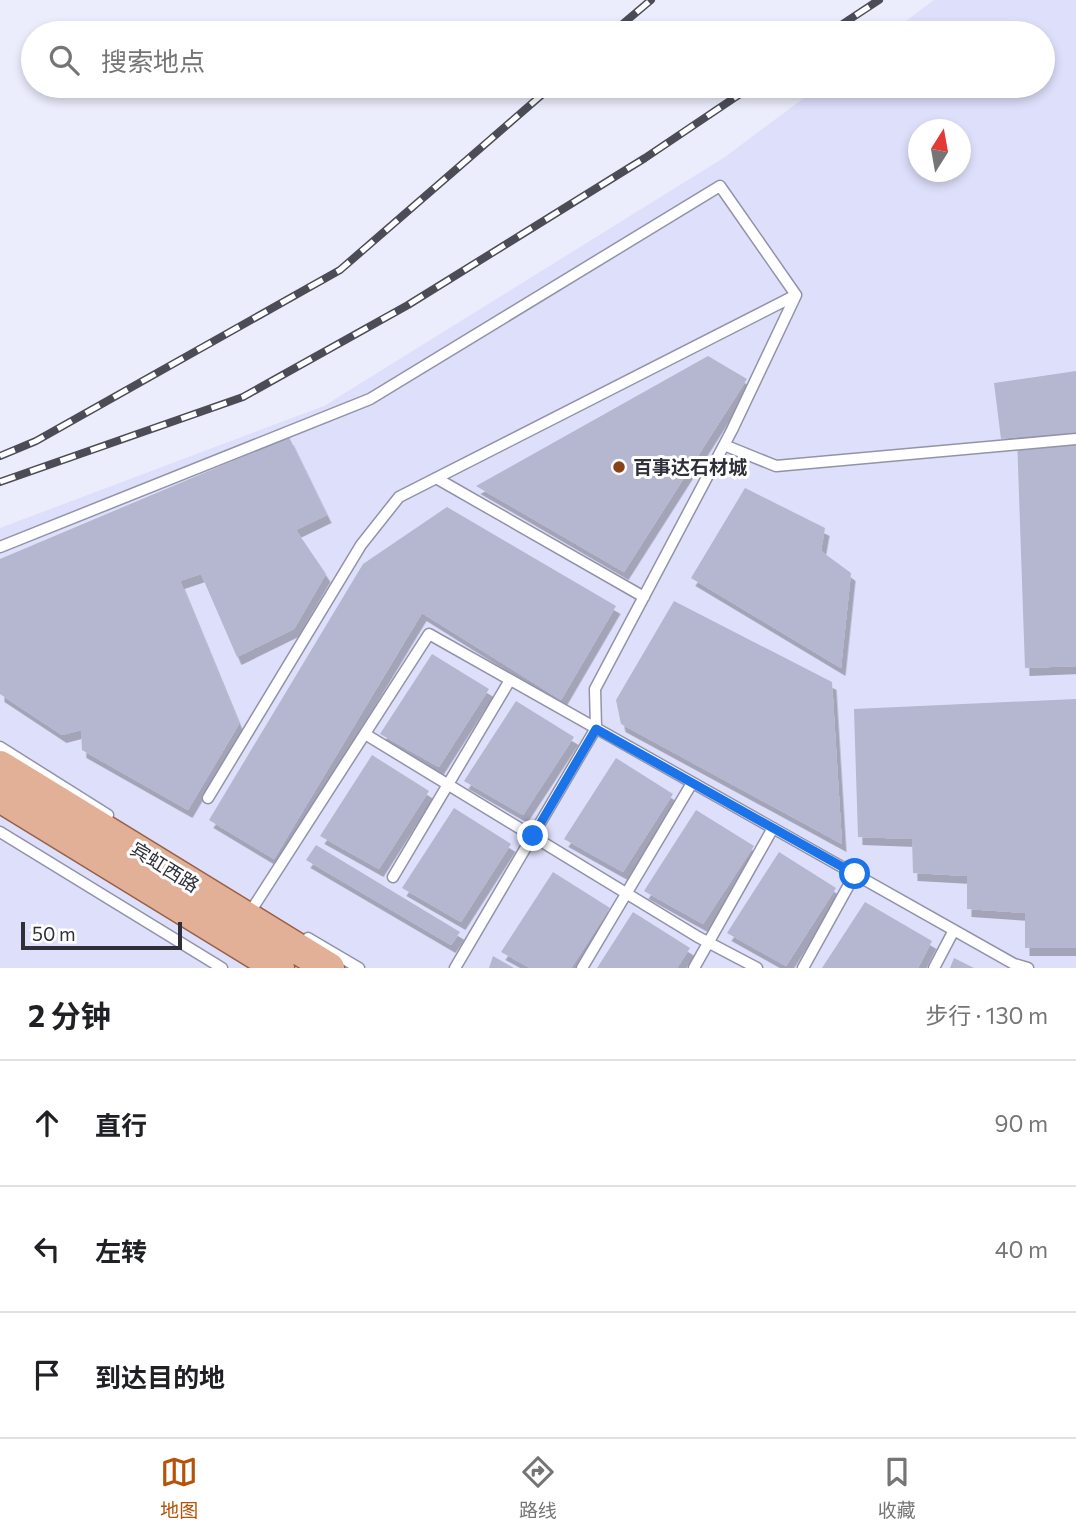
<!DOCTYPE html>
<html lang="zh">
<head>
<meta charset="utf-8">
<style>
  :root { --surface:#fff; --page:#f6f6f6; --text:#202124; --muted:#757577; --line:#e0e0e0; --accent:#b45309 }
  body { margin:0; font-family:Commissioner,"Noto Sans SC",sans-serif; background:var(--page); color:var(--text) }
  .compass { position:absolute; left:908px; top:119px; width:63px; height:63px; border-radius:50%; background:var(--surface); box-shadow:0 4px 10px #0003; rotate:11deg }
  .scale { position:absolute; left:21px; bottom:18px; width:161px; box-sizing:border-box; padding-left:7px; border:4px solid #2e2f38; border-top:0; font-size:19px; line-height:24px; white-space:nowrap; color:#2e2f38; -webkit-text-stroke:5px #fff; paint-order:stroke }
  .stop { position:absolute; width:21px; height:21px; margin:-16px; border:5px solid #1a73e8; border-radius:50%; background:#fff }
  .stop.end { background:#1a73e8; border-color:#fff; box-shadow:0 2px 7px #0008 }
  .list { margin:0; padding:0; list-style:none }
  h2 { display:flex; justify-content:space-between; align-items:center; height:91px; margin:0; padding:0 28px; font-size:30px }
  h2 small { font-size:23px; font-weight:400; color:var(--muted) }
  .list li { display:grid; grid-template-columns:46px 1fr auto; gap:21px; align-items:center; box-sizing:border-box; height:126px; padding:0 28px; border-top:2px solid var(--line) }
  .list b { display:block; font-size:26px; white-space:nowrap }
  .list em { font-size:23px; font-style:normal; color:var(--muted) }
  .icon { flex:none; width:38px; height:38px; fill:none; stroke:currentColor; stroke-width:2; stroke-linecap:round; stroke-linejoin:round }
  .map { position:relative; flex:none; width:1076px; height:968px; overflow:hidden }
  .search { position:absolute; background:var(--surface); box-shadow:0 4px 10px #0003; left:21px; right:21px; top:21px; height:77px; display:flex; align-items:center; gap:18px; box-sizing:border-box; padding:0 24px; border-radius:38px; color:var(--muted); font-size:26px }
  .sheet { height:469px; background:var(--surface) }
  nav { display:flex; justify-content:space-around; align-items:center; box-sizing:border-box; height:98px; border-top:2px solid var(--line); background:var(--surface); font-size:19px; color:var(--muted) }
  nav a { display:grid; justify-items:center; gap:4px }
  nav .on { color:var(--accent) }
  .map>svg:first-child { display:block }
  .built { fill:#dedffa; fill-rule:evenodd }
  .building { fill:#b5b6cf; filter:url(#shadow) }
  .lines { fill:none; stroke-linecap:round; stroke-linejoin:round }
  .service-casing { stroke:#9293ab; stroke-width:13 }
  .primary-casing { stroke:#976148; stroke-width:33 }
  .service { stroke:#fff; stroke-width:10 }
  .primary { stroke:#e2b096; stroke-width:30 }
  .rail-casing { stroke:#4b4c56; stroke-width:8 }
  .rail { stroke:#fff; stroke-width:5; stroke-dasharray:16; stroke-linecap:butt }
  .route { stroke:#1a73e8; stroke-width:9 }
  .poi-dot { fill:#874218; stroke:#fff; stroke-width:2.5 }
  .labels { text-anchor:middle; stroke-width:6; stroke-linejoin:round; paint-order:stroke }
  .poi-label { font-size:19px; font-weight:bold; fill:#2e2f38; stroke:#fff; text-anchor:start }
  .street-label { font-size:19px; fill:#2e2f38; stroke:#fff }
</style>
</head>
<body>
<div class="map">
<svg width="1076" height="968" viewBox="0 0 1076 968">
  <defs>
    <filter id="shadow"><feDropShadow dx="4.5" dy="8" stdDeviation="0" flood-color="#0004"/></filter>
  </defs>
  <rect width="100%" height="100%" fill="#ebecfc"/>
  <path class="built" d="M934 0H1076V968H0V528L324 406 725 157 820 86H1043V33H890ZM918 130H960V172H918Z"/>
  <path class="building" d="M708 356 747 379 624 572 476 486Z
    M1076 371V666L1025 668 1017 437 1001 439 994 383Z
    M289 437 327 515 296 530 326 574 294 629 237 657 201 574 180 581 239 724 188 810 82 750 81 730 62 735 0 694V559Z
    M745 488 825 528 821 551 851 573 841 668 691 578Z
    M447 507 616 606 561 700 422 613 274 859 209 820 363 564Z
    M674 601 832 682 842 844 621 724 616 700Z
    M432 654 489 689 439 767 380 734Z
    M1076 699V948H1025V913L967 909V876L913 873 912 839 858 837 854 709Z
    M516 701 574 737 523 815 464 781Z
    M372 755 429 791 379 869 320 836Z
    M616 758 673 794 623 872 564 839Z
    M454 808 511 844 461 922 402 888Z
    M696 810 754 846 703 924 644 891Z
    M316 845 460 932 451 945 306 860Z
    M779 852 836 888 786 966 727 933Z
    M553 872 610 908 571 968H530L501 952Z
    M865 902 932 941 918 968H822Z
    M633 912 690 948 677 968H597Z
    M493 956 514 968H489Z
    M954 958 974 968H950Z"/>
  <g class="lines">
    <defs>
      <path id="service" d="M724 445 776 466 1076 439
        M436 478 644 597
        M0 547 370 399 720 186 796 295 732 430 595 689 596 728 455 968
        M365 734 698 937 757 968
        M0 747 108 815
        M208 798 361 545 399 497 796 295
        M0 832 222 968
        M393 877 510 680
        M254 906 429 634 1014 964 1028 968
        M308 938 359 968
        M582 968 692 783
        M694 968 773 828
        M803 968 855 874
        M934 968 954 930"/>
      <path id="primary" d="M0 766 329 968
        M0 797 279 968"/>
    </defs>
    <use href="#service" class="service-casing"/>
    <use href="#primary" class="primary-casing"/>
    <use href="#service" class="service"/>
    <use href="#primary" class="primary"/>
    <defs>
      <path id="rail" d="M612 33 651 0
        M829 33 879 0
        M0 456 36 441 340 270 552 86
        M0 482 243 397 408 305 645 158 752 86"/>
    </defs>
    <use href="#rail" class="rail-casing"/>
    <use href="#rail" class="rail"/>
  </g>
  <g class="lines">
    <path class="route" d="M533 836 596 729 855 874"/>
  </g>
  <circle class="poi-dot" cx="619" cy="467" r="7"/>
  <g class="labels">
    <g class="poi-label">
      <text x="633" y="474">百事达石材城</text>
    </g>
    <g class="street-label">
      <text transform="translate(165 867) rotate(32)" y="7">宾虹西路</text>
    </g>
  </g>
</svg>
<svg class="compass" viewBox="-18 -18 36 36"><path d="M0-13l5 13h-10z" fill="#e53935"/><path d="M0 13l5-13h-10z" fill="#757577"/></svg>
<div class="scale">50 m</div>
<div class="stop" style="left:855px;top:874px"></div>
<div class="stop end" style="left:533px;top:836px"></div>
<div class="search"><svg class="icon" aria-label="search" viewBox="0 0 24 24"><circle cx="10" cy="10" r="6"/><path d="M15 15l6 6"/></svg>搜索地点</div>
</div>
<section class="sheet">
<h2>2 分钟<small>步行 · 130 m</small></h2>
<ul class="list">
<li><svg class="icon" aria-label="ahead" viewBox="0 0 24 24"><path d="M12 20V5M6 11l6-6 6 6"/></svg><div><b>直行</b></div><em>90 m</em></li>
<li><svg class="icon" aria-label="left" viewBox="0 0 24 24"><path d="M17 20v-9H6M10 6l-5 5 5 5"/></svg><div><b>左转</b></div><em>40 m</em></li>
<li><svg class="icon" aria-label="arrive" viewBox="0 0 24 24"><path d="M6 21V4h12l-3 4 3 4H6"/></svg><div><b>到达目的地</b></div></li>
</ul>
</section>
<nav>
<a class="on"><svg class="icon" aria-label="map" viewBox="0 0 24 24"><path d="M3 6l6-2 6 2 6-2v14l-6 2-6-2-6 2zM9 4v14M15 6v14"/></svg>地图</a>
<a><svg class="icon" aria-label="directions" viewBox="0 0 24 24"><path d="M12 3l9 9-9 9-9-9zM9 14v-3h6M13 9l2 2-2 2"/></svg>路线</a>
<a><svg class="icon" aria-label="saved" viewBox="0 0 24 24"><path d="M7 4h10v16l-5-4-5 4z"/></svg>收藏</a>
</nav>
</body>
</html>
